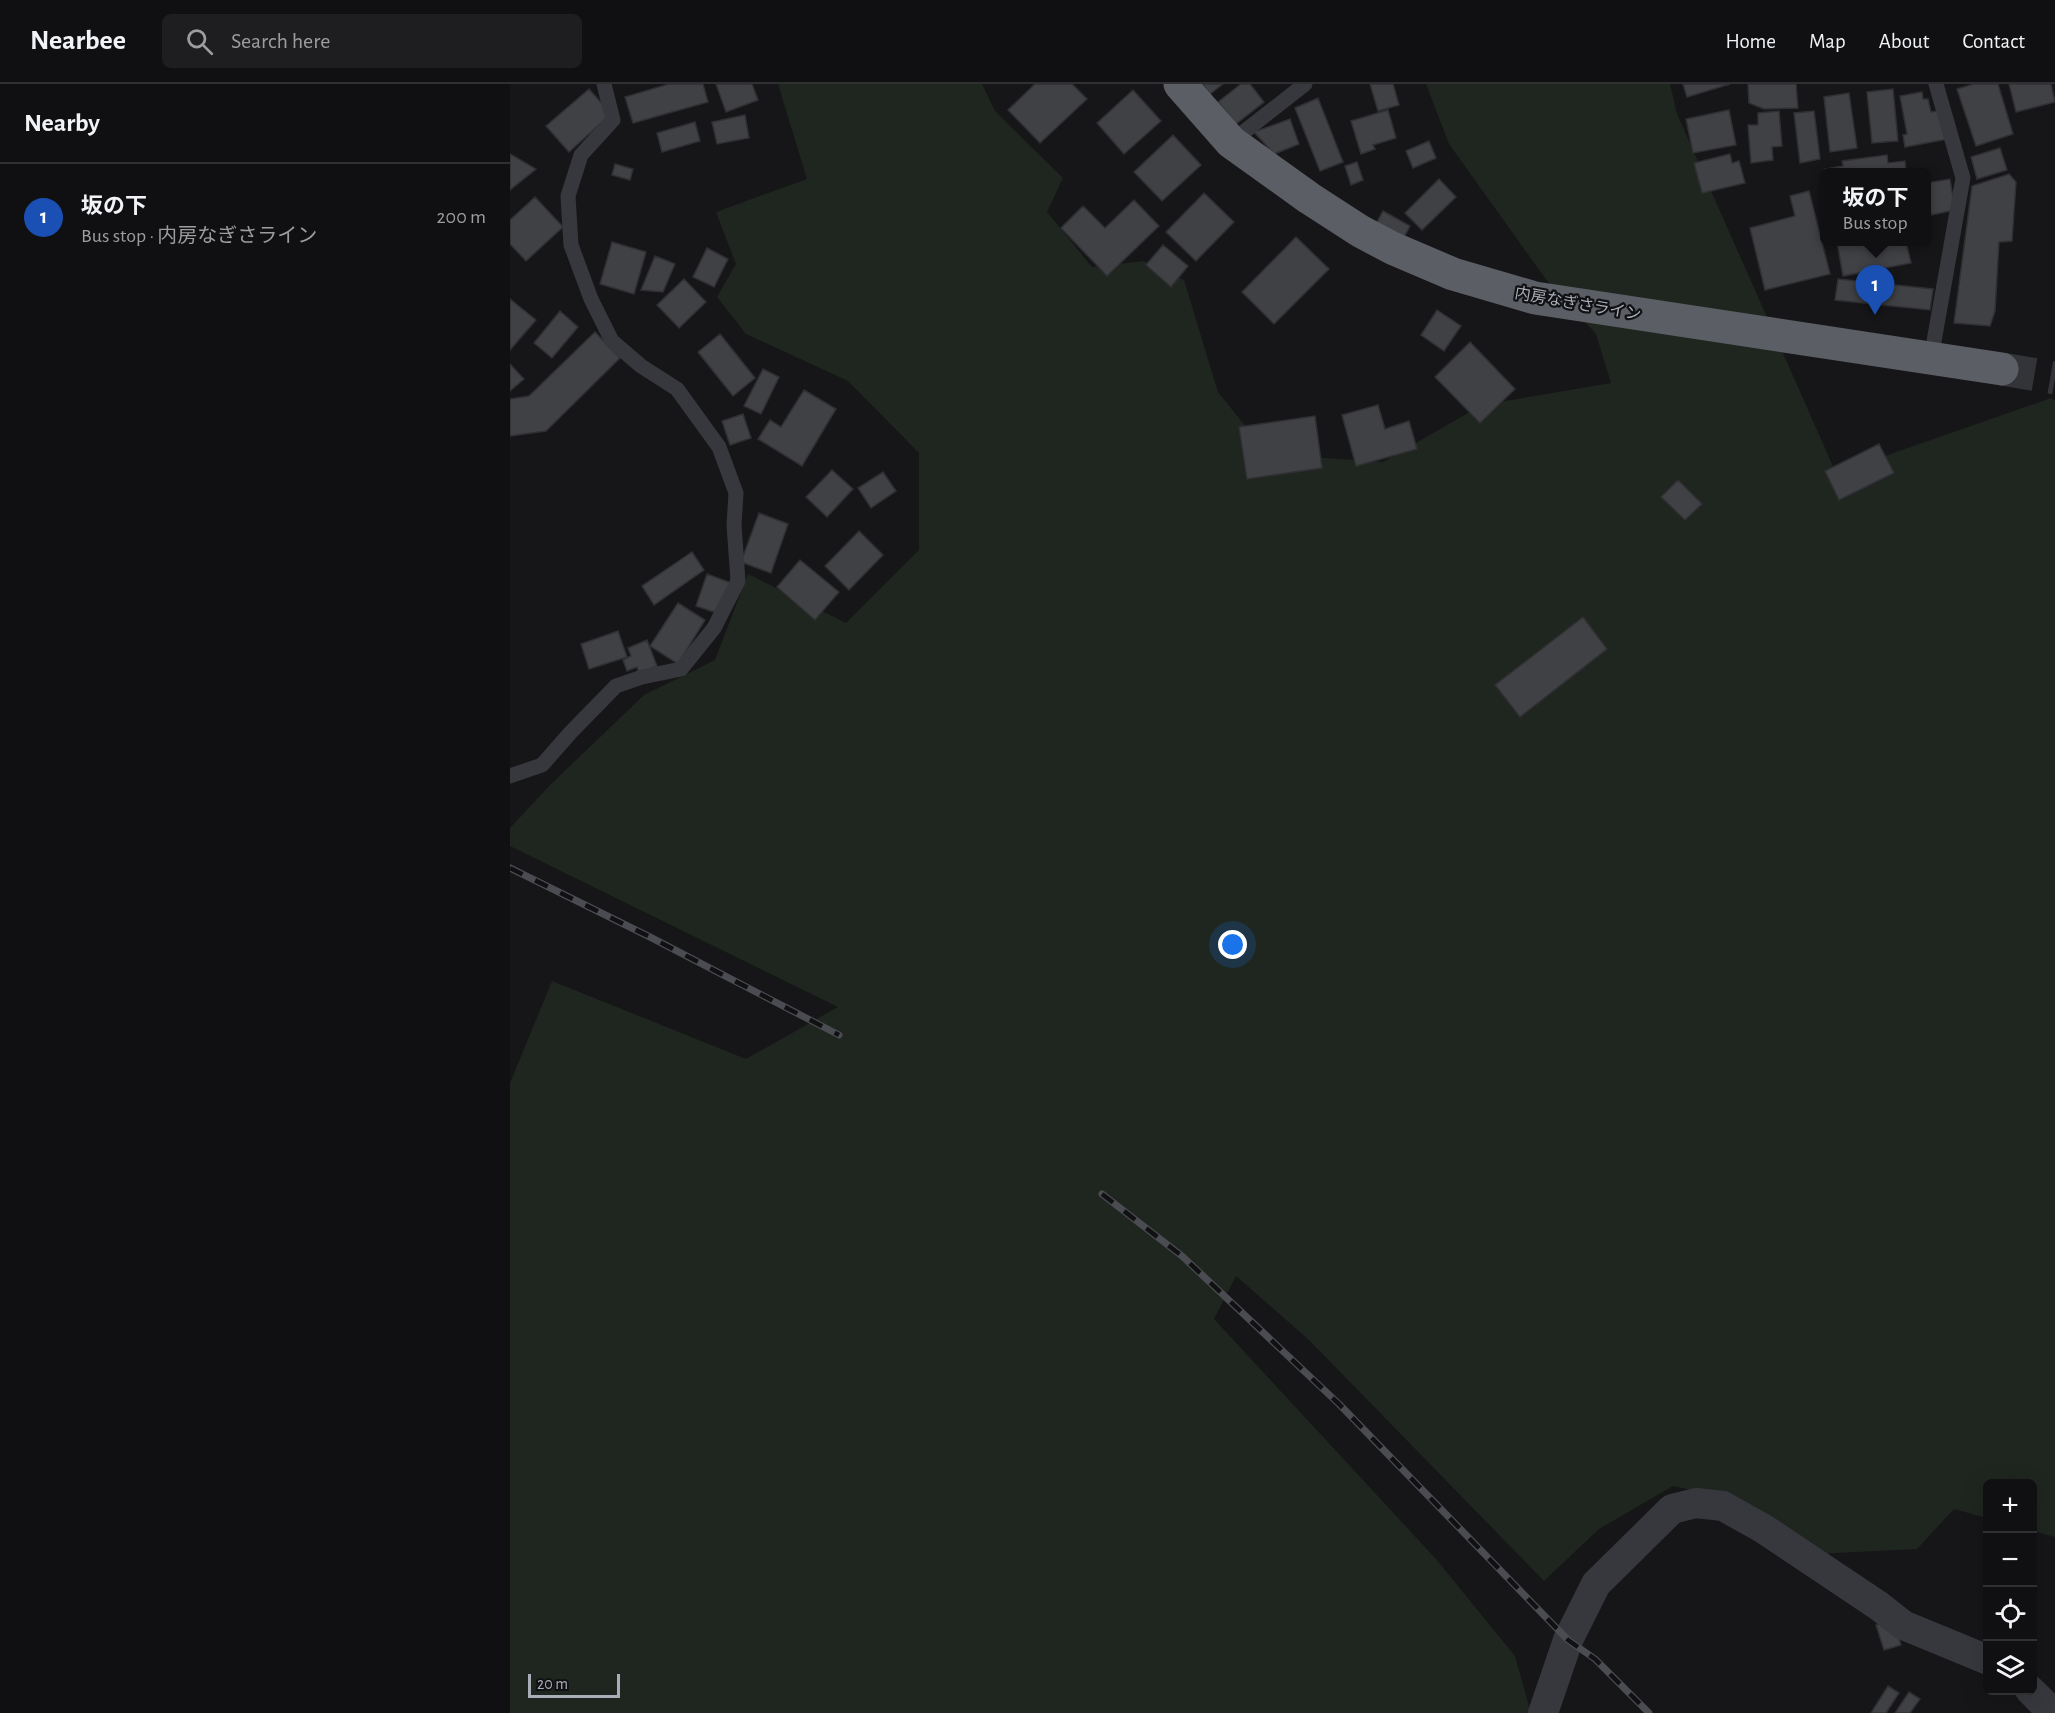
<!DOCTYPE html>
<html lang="en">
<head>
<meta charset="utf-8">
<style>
  :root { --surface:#101012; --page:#1e1e20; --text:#f1f3f6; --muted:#9c9d9f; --line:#303032; --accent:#f2b134 }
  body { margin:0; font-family:"Alegreya Sans","Noto Sans JP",sans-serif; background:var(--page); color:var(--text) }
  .controls { position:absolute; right:18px; bottom:18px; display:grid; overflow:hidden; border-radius:9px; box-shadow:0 6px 24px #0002 }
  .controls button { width:54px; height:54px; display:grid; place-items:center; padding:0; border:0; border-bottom:2px solid var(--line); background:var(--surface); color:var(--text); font:30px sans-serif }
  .scale { position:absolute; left:18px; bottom:15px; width:92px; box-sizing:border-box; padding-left:6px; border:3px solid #a8adb8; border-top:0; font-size:16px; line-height:21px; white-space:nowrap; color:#a8adb8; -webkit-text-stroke:4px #111113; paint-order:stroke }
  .you { position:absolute; left:723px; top:861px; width:21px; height:21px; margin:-15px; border:4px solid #fff; border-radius:50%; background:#1a73e8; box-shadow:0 0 0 9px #1a73e833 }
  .badge { display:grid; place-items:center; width:39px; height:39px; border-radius:50%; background:var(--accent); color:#fff; font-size:20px; font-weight:700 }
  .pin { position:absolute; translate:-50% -50px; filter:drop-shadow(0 2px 3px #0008) }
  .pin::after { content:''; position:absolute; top:32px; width:21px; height:18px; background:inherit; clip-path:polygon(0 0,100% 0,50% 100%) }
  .popup { position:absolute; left:1310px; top:84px; width:111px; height:78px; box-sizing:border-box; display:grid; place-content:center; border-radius:9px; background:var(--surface); filter:drop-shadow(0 2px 4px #0005); font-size:20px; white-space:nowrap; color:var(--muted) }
  .popup b { font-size:22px; color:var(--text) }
  .popup::after { content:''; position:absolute; left:50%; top:100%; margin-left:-12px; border:12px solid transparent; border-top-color:var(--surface) }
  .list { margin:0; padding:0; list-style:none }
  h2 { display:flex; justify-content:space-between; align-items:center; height:78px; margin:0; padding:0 24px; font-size:26px }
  h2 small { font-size:20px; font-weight:400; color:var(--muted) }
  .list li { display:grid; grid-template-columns:39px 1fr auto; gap:18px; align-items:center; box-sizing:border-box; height:108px; padding:0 24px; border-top:2px solid var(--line) }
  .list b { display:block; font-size:22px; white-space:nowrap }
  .list p { margin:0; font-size:20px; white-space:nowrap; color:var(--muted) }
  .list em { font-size:20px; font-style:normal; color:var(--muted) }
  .icon { flex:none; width:33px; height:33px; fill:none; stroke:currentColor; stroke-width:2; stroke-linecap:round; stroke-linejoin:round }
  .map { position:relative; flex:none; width:1545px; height:1629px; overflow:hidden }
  header { display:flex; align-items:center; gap:36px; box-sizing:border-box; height:84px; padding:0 30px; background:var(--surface); border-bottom:2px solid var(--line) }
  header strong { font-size:28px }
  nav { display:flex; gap:33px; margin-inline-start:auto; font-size:21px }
  .search { width:420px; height:54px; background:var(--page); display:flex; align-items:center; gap:15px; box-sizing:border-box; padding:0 21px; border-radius:9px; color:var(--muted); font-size:22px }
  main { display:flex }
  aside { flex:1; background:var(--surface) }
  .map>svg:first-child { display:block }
  .green { fill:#1e261f }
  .building { fill:#404145; stroke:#303034; stroke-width:1.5 }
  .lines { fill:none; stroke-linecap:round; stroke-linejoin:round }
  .trunk-tunnel { stroke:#333438; stroke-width:33; stroke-dasharray:33 16; stroke-linecap:butt }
  .service { stroke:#37383d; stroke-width:15 }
  .minor { stroke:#37383d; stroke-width:30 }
  .trunk { stroke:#5b5e65; stroke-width:33 }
  .rail-casing { stroke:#4a4c52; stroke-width:7 }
  .rail { stroke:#111113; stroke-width:4.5; stroke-dasharray:14; stroke-linecap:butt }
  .labels { text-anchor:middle; stroke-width:4.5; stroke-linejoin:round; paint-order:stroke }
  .street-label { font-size:16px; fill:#a8adb8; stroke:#111113 }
</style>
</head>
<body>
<header>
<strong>Nearbee</strong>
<div class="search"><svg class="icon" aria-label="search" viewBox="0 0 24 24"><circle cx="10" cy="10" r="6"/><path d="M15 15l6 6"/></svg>Search here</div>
<nav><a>Home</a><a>Map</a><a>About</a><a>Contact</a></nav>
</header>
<main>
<aside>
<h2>Nearby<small></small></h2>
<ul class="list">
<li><span class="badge" style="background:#1a4fb4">1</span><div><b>坂の下</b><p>Bus stop · 内房なぎさライン</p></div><em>200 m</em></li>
</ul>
</aside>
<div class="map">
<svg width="1545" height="1629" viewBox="0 0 1545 1629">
  <rect width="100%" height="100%" fill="#161618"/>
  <path class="green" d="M268 0H472L485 27 553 94 537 128 582 183 634 177 674 196 708 308 758 370 873 378 972 321 1101 299 1086 250 1035 194 939 60 916 0H1160L1167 30 1326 389 1541 314 1545 317V1453L1523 1447 1522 1400H1478L1477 1434 1444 1425 1407 1465 1305 1470 1223 1415 1163 1402 1089 1445 1034 1497 799 1256 726 1192 704 1235 926 1475 1005 1572 1021 1629H0V999L42 897 236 975 328 923 0 762V744L40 701 134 611 205 576 238 490 336 539 409 466V369L338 297 236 250 207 213 226 180 206 128 297 95Z"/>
  <path class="building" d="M159 0H193L198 18 123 39 115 13Z
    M206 0H242L248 16 216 28Z
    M525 0H562L577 15 530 59 498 26Z
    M692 0H713L700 10Z
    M731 0H740L754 18 726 40 708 18Z
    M860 0H883L889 21 868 27Z
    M1173 0H1220L1177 13Z
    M1238 0H1286L1288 24 1254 25 1239 19Z
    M1464 0H1488L1503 50 1466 62 1447 5Z
    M1499 0H1541L1545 18 1506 28Z
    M79 5 101 30 59 68 36 42Z
    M1383 5 1388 57 1362 59 1357 8Z
    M623 6 651 37 614 70 587 39Z
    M1412 8 1413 15H1418L1421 28 1433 26 1438 55 1395 63 1393 51 1397 50 1390 12Z
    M1339 9 1347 64 1320 68 1314 13Z
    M808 14 833 78 810 87 785 24Z
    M878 26 886 54 863 61 865 65 851 70 841 37Z
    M1219 26 1226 61 1183 69 1176 35Z
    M1269 27 1272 62 1262 63 1263 76 1241 79 1238 41H1248V29Z
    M1304 27 1310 75 1290 79 1284 29Z
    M235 31 239 54 207 60 202 38Z
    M780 35 789 60 764 70 744 48Z
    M185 38 190 57 152 68 147 49Z
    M663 51 691 81 652 117 624 88Z
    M919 57 926 74 903 84 896 67Z
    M1490 64 1497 86 1467 95 1461 73Z
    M0 70 26 85 0 106Z
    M1220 70 1222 79 1229 77 1235 99 1192 109 1184 79Z
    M1377 71 1378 79 1395 77 1396 88H1316L1315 85 1333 82 1332 77Z
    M847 78 853 96 841 101 835 82Z
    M105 80 123 85 120 96 102 91Z
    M1499 90 1506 98 1502 157 1489 158 1485 227 1480 242 1444 239 1462 102Z
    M929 95 946 113 912 146 895 129Z
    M1440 95 1445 126 1421 131 1416 99Z
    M1299 107 1320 190 1255 206 1240 144 1285 132 1280 112Z
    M694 109 724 138 686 177 656 148Z
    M25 113 53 143 16 177 0 160V136Z
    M624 116 649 142 597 192 551 144 573 122 595 144Z
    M873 127 900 142 892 157 865 142Z
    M786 153 819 185 764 240 732 208Z
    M102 158 136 168 124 210 90 200Z
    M1327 158H1396L1401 179 1333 192Z
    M653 161 678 182 661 203 636 181Z
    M197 164 218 175 204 203 183 193Z
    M145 172 165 180 153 208 131 206Z
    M174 195 196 218 169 244 147 221Z
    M1328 195 1423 205 1420 226 1325 216Z
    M0 215 26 236 0 266Z
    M927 226 951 242 934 267 911 251Z
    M50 227 68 243 42 274 24 259Z
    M85 248 110 274 36 347 0 352V315L19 312Z
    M210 250 245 294 223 312 188 268Z
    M960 258 1005 305 970 339 925 293Z
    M0 280 14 295 0 307Z
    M253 285 269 293 251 330 234 322Z
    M294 306 326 325 292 382 248 355 260 336 271 343Z
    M868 321 875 345 899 337 907 365 846 382 832 331Z
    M233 330 241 354 220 361 212 337Z
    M805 332 812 384 737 395 729 343Z
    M1369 360 1384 389 1329 416 1315 387Z
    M322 386 343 405 317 433 296 413Z
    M373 388 386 407 361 424 348 404Z
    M1168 396 1192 420 1175 436 1151 413Z
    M249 429 278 440 261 489 231 478Z
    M349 447 373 471 339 506 315 482Z
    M182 468 194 486 144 521 132 502Z
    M290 476 329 508 305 536 267 503Z
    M197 490 221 499 210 530 186 522Z
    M168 519 195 536 168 580 140 562Z
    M1073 533 1097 565 1010 633 985 601Z
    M108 547 117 573 79 585 71 560Z
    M137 556 147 582 129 589 127 583 117 587 113 576 121 572 118 564Z
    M1383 1535 1391 1561 1374 1566 1366 1541Z
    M1378 1602 1389 1609 1376 1629H1361Z
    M1399 1608 1410 1615 1400 1629H1385Z"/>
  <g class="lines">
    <path class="trunk-tunnel" d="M1492 285 1545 294"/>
    <path class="service" d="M721 58 795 0
      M1421 274 1453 94 1426 0
      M0 692 32 681 61 648 106 602 132 593 171 585 204 544 228 497 224 441 226 409 209 363 167 305 131 282 102 257 81 215 61 161 58 112 71 71 103 36 94 0"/>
    <path class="minor" d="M1520 1606 1543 1629
      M1033 1629 1058 1556 1086 1500 1162 1425 1186 1419 1213 1422 1254 1445 1369 1522 1393 1541 1478 1576"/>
    <path class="trunk" d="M670 0 721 58 799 114 850 147 882 164 943 190 1025 214 1492 285"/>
    <defs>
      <path id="rail" d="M0 784 140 853 329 951
        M592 1110 672 1172 829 1320 1058 1556 1085 1575 1139 1629"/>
    </defs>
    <use href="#rail" class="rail-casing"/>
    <use href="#rail" class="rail"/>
  </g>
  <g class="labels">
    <g class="street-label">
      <text transform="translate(1068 219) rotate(10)" y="6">内房なぎさライン</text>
    </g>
  </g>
</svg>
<div class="controls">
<button>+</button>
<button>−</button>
<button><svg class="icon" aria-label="locate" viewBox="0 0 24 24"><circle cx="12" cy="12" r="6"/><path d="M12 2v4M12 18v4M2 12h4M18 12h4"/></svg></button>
<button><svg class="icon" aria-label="layers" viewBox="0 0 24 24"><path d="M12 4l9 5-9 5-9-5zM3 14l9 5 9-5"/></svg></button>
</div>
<div class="scale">20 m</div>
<div class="you"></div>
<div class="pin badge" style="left:1365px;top:231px;background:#1a4fb4">1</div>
<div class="popup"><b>坂の下</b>Bus stop</div>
</div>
</main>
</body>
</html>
